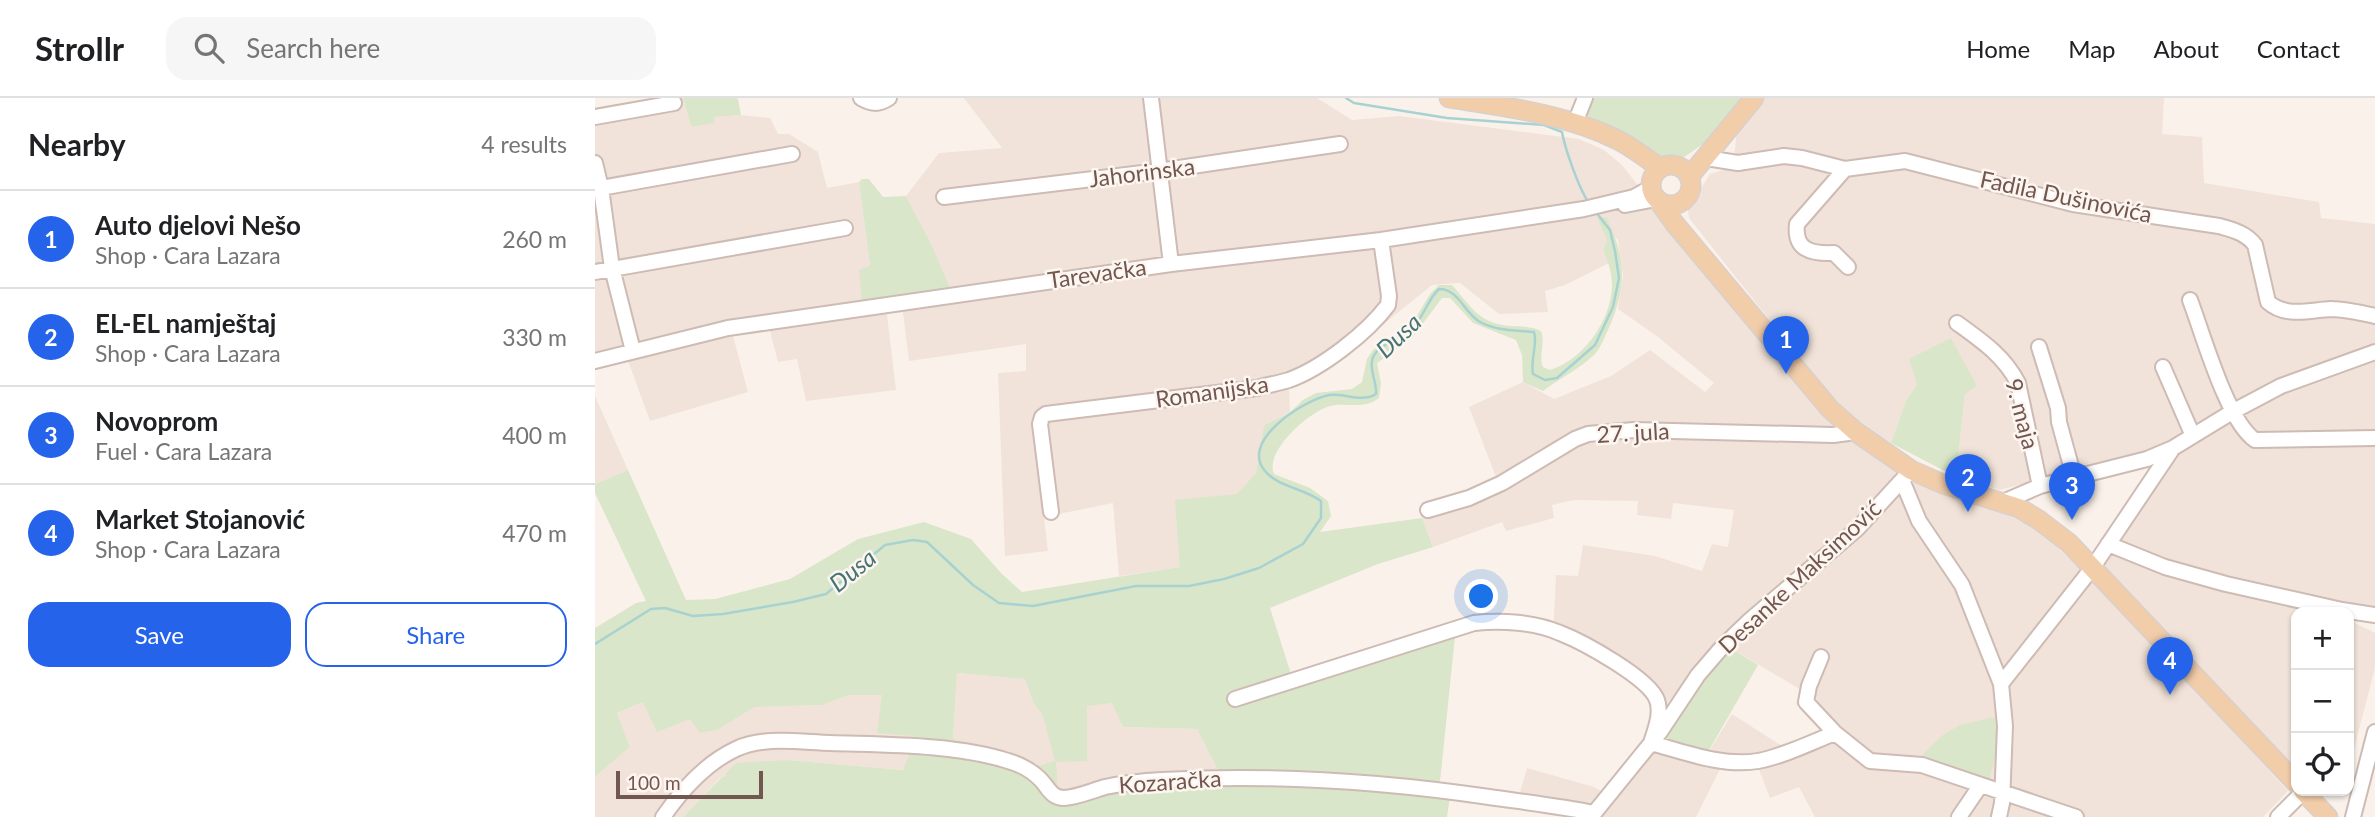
<!DOCTYPE html>
<html lang="en">
<head>
<meta charset="utf-8">
<style>
  :root { --surface:#fff; --page:#f6f6f6; --text:#202124; --muted:#757577; --line:#e0e0e0; --accent:#2563eb }
  body { margin:0; font-family:Lato,sans-serif; background:var(--page); color:var(--text) }
  .controls { position:absolute; right:21px; bottom:21px; display:grid; overflow:hidden; border-radius:14px; box-shadow:0 2px 5px #0004 }
  .controls button { width:63px; height:63px; display:grid; place-items:center; padding:0; border:0; border-bottom:2px solid var(--line); background:var(--surface); color:var(--text); font:35px sans-serif }
  .scale { position:absolute; left:21px; bottom:18px; width:147px; box-sizing:border-box; padding-left:7px; border:4px solid #725750; border-top:0; font-size:19px; line-height:24px; white-space:nowrap; color:#725750; -webkit-text-stroke:5px #fdf6f0; paint-order:stroke }
  .you { position:absolute; left:887px; top:499px; width:24px; height:24px; margin:-18px; border:5px solid #fff; border-radius:50%; background:#1a73e8; box-shadow:0 0 0 10px #1a73e833 }
  .badge { display:grid; place-items:center; width:46px; height:46px; border-radius:50%; background:var(--accent); color:#fff; font-size:23px; font-weight:700 }
  .pin { position:absolute; translate:-50% -58px; filter:drop-shadow(0 2px 4px #0008) }
  .pin::after { content:''; position:absolute; top:37px; width:24px; height:21px; background:inherit; clip-path:polygon(0 0,100% 0,50% 100%) }
  .list { margin:0; padding:0; list-style:none }
  h2 { display:flex; justify-content:space-between; align-items:center; height:91px; margin:0; padding:0 28px; font-size:30px }
  h2 small { font-size:23px; font-weight:400; color:var(--muted) }
  .list li { display:grid; grid-template-columns:46px 1fr auto; gap:21px; align-items:center; box-sizing:border-box; height:98px; padding:0 28px; border-top:2px solid var(--line) }
  .list b { display:block; font-size:26px; white-space:nowrap }
  .list p { margin:0; font-size:23px; white-space:nowrap; color:var(--muted) }
  .list em { font-size:23px; font-style:normal; color:var(--muted) }
  .actions { display:flex; gap:14px; padding:21px 28px }
  .actions a { flex:1; padding:16px 0; border:2px solid var(--accent); border-radius:21px; text-align:center; font-size:24px; color:var(--accent) }
  .actions .main { background:var(--accent); color:#fff }
  .icon { flex:none; width:38px; height:38px; fill:none; stroke:currentColor; stroke-width:2; stroke-linecap:round; stroke-linejoin:round }
  .map { position:relative; flex:none; width:1780px; height:719px; overflow:hidden }
  header { display:flex; align-items:center; gap:42px; box-sizing:border-box; height:98px; padding:0 35px; background:var(--surface); border-bottom:2px solid var(--line) }
  header strong { font-size:33px }
  nav { display:flex; gap:38px; margin-inline-start:auto; font-size:24px }
  .search { width:490px; height:63px; background:var(--page); display:flex; align-items:center; gap:18px; box-sizing:border-box; padding:0 24px; border-radius:21px; color:var(--muted); font-size:26px }
  main { display:flex }
  aside { flex:1; background:var(--surface) }
  .map>svg:first-child { display:block }
  .residential { fill:#f1e3d9 }
  .green { fill:#d9e6c9; fill-rule:evenodd }
  .lines { fill:none; stroke-linecap:round; stroke-linejoin:round }
  .stream { stroke:#a8d2d2; stroke-width:2.5 }
  .minor-casing { stroke:#cdbbb4; stroke-width:18 }
  .major-casing { stroke:#d8d0ce; stroke-width:21 }
  .minor { stroke:#fff; stroke-width:14 }
  .major { stroke:#f1cdaa; stroke-width:18 }
  .labels { text-anchor:middle; stroke-width:5; stroke-linejoin:round; paint-order:stroke }
  .street-label { font-size:23px; fill:#725750; stroke:#fdf6f0 }
  .water-label { font-size:24px; font-style:italic; fill:#467475; stroke:#fdf6f0 }
</style>
</head>
<body>
<header>
<strong>Strollr</strong>
<div class="search"><svg class="icon" aria-label="search" viewBox="0 0 24 24"><circle cx="10" cy="10" r="6"/><path d="M15 15l6 6"/></svg>Search here</div>
<nav><a>Home</a><a>Map</a><a>About</a><a>Contact</a></nav>
</header>
<main>
<aside>
<h2>Nearby<small>4 results</small></h2>
<ul class="list">
<li><span class="badge">1</span><div><b>Auto djelovi Nešo</b><p>Shop · Cara Lazara</p></div><em>260 m</em></li>
<li><span class="badge">2</span><div><b>EL-EL namještaj</b><p>Shop · Cara Lazara</p></div><em>330 m</em></li>
<li><span class="badge">3</span><div><b>Novoprom</b><p>Fuel · Cara Lazara</p></div><em>400 m</em></li>
<li><span class="badge">4</span><div><b>Market Stojanović</b><p>Shop · Cara Lazara</p></div><em>470 m</em></li>
</ul>
<div class="actions"><a class="main">Save</a><a>Share</a></div>
</aside>
<div class="map">
<svg width="1780" height="719" viewBox="0 0 1780 719">
  <rect width="100%" height="100%" fill="#faf2ea"/>
  <path class="residential" d="M88 0 96 29 118 19 146 17 175 20 183 36H194L223 54 232 90 264 84 275 169 267 202 290 200 301 292 211 303 202 261 183 264 175 233 138 238 153 294 55 323 33 263 0 272V14Z
    M369 0H722L757 22 804 18 984 41 1009 52 1027 67 1138 208 1228 317 1306 376 1265 425 1132 534 1071 607 1055 605 1038 584 958 537 961 477 983 478 988 447 1060 458 1107 473 1117 446 1133 449 1139 412 1078 405 1076 421 1042 417 1043 403 979 402 957 407 959 420 911 433 907 424 838 449 827 420 875 405 906 392 874 309 928 284 959 301 1016 278 1055 252 1110 294 1119 285 1063 239 1023 211 1028 177 1023 142 1002 120 1012 143 1008 151 1014 165 970 187 950 193 953 214 904 216 865 185 837 187 759 250 713 282 694 289 695 314 669 327 661 375 586 469 524 478 518 405 449 419 453 453 410 458 403 275 431 273V246L314 263 306 198 335 144 311 98 344 55 407 50Z
    M1169 0H1569L1567 36 1607 39 1609 85 1724 104 1726 120 1780 126V510L1631 480 1569 461 1524 442 1587 352 1545 357 1404 392 1361 379 1370 296 1322 286 1311 303 1296 345 1263 325 1222 282 1094 120 1093 112 1115 76 1138 69 1142 33Z
    M0 298 33 372 0 386Z
    M1314 381 1401 412 1429 424 1451 438 1536 522 1693 693 1668 719H1220L1204 689 1175 700 1163 669 1236 641 1201 606 1206 592 1134 549Z
    M1515 454 1571 476 1613 489 1727 514H1701V675L1505 466Z
    M1754 522 1780 535V570L1754 670Z
    M362 575 430 581 438 604 448 618 461 663 492 607 518 605 528 629 602 631 624 674 522 679 496 684 473 695 463 696 440 669 358 642Z
    M254 597H287L318 638 316 653 309 672 192 662 125 680 88 719H0V679L35 649 22 615 48 604 124 631 160 609 227 607Z
    M1137 616 1190 650 1127 667 1101 719H1003L1055 654 1068 653 1108 663Z
    M932 670 999 689 1006 693 996 713 924 698Z"/>
  <path class="green" d="M88 0H141L143 1 146 17 119 19V25L96 29Z
    M998 0H1146L1147 1 1108 46 1088 60 1062 62 1038 40 989 16Z
    M267 81H274L288 99 311 98 335 144 356 192 267 203 264 172 275 168 264 84Z
    M1011 119C1032 160 1032 190 1013 232 1009 240 1006 249 1000 256 985 271 965 280 948 293L928 284 927 257 921 242 878 225 855 200H847L818 239 782 265 786 285 784 300C769 312 752 304 735 308 715 313 669 353 679 376L715 390 733 403 736 418 725 434 827 420 838 449 783 466 675 510 696 576 861 529 845 684 692 672 624 674 602 631 528 629 517 605 492 608V663L461 664 463 696 520 689 670 683 855 699 852 719H88L126 680 131 678V675L141 665 192 662 308 672 316 653 318 638 282 635 287 597H254L227 607 160 609 124 631 105 635 95 621 62 634 48 604 22 615 35 649 0 679V530L41 505 51 503 0 395V386L33 372 91 502 120 501 195 481 263 441 329 424 376 441 406 475 427 494 585 469 580 402 642 396 661 375 669 327 694 315 708 302 721 295 757 291 767 284 772 261 778 252 817 226 835 196 844 187H857C871 202 881 221 903 226 917 230 933 226 946 233 951 245 943 257 948 269L955 272C988 262 1016 223 1017 188 1017 175 1013 163 1008 151L1012 143 1002 120ZM362 575 430 581 438 604 448 618 460 663 440 669 409 654 358 641Z
    M1356 240 1382 288 1370 296 1361 379 1296 345 1311 303 1322 286 1314 261Z
    M1134 549 1163 567 1113 654 1072 643 1070 634 1112 574Z
    M1400 619 1402 651 1394 683 1322 662 1348 637 1365 627Z"/>
  <g class="lines">
    <path class="stream" d="M751 0 759 5 852 20 949 27 967 34C970 51 984 91 994 105
      M0 546 56 511 70 510 98 518 128 516 198 504 231 496 290 447 318 442 332 444 378 487 404 505 438 508 541 488H594L629 481 664 470 708 446 726 420V403C708 390 683 389 670 373 644 343 709 302 734 297 749 295 767 305 781 296 782 285 775 274 777 263 779 248 804 241 815 232 829 221 831 203 844 191 864 191 869 215 885 224 901 233 921 232 939 234 943 247 935 261 938 276L950 282 962 280 1000 247 1018 209 1024 180 1020 153 1015 132 1000 113"/>
    <defs>
      <path id="minor" d="M266 0C277 6 283 7 294 0
        M556 0 576 166
        M0 19 79 5
        M980 25 990 0
        M1111 60 1143 65 1189 58 1207 60 1250 71 1310 63 1478 106 1624 128C1638 132 1651 135 1660 147L1673 204C1691 220 1715 212 1736 211 1750 211 1767 215 1780 218
        M0 65 6 90 17 170 38 253
        M1250 71 1202 126C1199 152 1216 156 1239 155L1253 169
        M0 91 197 56
        M349 99 564 73 745 46
        M1030 107 1061 101
        M0 174 250 130
        M1595 202C1608 236 1632 323 1660 342L1780 340
        M1362 225C1387 243 1409 258 1423 285L1445 388
        M1444 249 1463 310 1464 324 1479 379
        M0 263 133 230 576 166 786 142 989 111 1039 99 1055 90
        M1568 269 1598 338
        M1313 376 1307 382 1324 423 1367 487 1406 586
        M1408 404 1445 388 1552 361 1578 350 1637 314 1686 288 1780 254
        M833 412 874 400 907 385 980 341 993 336 1039 332 1238 337 1261 334
        M456 414 445 326 447 319 451 316 662 290C673 287 684 285 694 282 727 270 772 235 793 207L794 198 786 142
        M1513 446 1570 469 1631 486 1747 512 1780 517
        M1226 559 1214 588 1211 604 1240 635 1275 663 1327 667 1481 719
        M640 601 879 525C906 522 940 524 965 535 988 544 1054 580 1062 602 1067 615 1060 632 1056 645 1089 654 1128 669 1163 663 1189 658 1215 645 1240 635
        M68 719C86 693 111 665 141 651 168 638 205 644 235 645 290 647 360 646 413 663 424 666 437 673 445 681 453 689 456 700 469 700 483 699 496 693 510 689 529 685 548 683 567 682 678 676 785 683 894 699 929 704 964 708 999 715
        M996 719 1065 634 1103 577 1128 548 1155 522 1262 431 1307 382
        M1364 719 1385 688
        M1404 719 1407 705 1410 628 1406 586 1498 469 1578 350
        M1683 719 1709 693
        M1758 719 1780 634"/>
      <path id="major" d="M854 0C911 9 971 16 1023 42 1038 50 1051 60 1065 70
        M1056 87a20 20 0 1 1 40 0a20 20 0 1 1-40 0Z
        M1094 79 1159 0
        M1065 105 1080 126 1235 311 1261 334 1316 372 1348 386 1424 410 1444 422 1474 445 1701 685
        M1708 693 1733 719"/>
    </defs>
    <use href="#minor" class="minor-casing"/>
    <use href="#major" class="major-casing"/>
    <use href="#minor" class="minor"/>
    <use href="#major" class="major"/>
  </g>
  <g class="labels">
    <g class="street-label">
      <text transform="translate(547 75) rotate(-7)" y="8">Jahorinska</text>
      <text transform="translate(1471 99) rotate(12)" y="8">Fadila Dušinovića</text>
      <text transform="translate(502 176) rotate(-8)" y="8">Tarevačka</text>
      <text transform="translate(617 294) rotate(-8)" y="8">Romanijska</text>
      <text transform="translate(1427 316) rotate(75)" y="8">9. maja</text>
      <text transform="translate(1038 335) rotate(-3)" y="8">27. jula</text>
      <text transform="translate(1205 479) rotate(-43)" y="8">Desanke Maksimović</text>
      <text transform="translate(575 684) rotate(-4)" y="8">Kozaračka</text>
    </g>
    <g class="water-label">
      <text transform="translate(804 238) rotate(-43)" y="8">Dusa</text>
      <text transform="translate(258 473) rotate(-39)" y="8">Dusa</text>
    </g>
  </g>
</svg>
<div class="controls">
<button>+</button>
<button>−</button>
<button><svg class="icon" aria-label="locate" viewBox="0 0 24 24"><circle cx="12" cy="12" r="6"/><path d="M12 2v4M12 18v4M2 12h4M18 12h4"/></svg></button>
</div>
<div class="scale">100 m</div>
<div class="you"></div>
<div class="pin badge" style="left:1191px;top:276px">1</div>
<div class="pin badge" style="left:1373px;top:414px">2</div>
<div class="pin badge" style="left:1477px;top:422px">3</div>
<div class="pin badge" style="left:1575px;top:597px">4</div>
</div>
</main>
</body>
</html>
